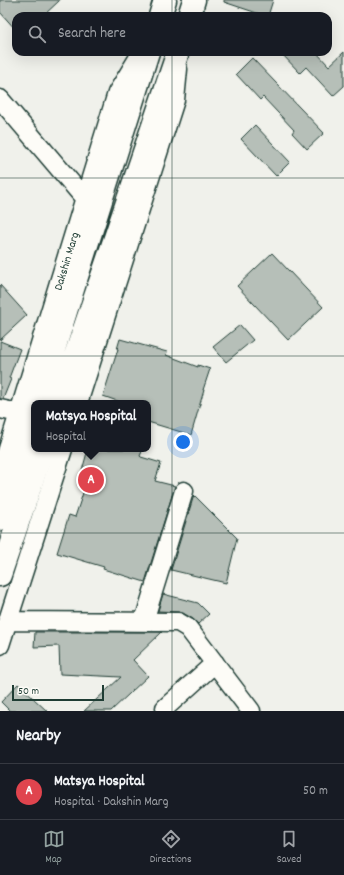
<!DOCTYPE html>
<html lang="en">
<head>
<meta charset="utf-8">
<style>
  :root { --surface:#171b24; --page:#242831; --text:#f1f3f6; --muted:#9ea1a6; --line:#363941; --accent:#92a19f }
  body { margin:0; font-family:Dekko,sans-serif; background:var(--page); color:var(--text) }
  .scale { position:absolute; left:12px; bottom:10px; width:92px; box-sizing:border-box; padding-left:4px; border:2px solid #1f3d34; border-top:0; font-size:11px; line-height:14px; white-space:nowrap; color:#1f3d34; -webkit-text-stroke:3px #fdfcf7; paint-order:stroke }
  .you { position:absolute; left:183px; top:442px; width:14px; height:14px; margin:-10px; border:3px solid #fff; border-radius:50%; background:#1a73e8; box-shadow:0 0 0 6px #1a73e833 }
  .badge { display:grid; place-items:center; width:26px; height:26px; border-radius:50%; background:var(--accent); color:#fff; font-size:13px; font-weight:700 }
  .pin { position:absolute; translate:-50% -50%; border:2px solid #fff; box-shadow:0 1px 4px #0006 }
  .popup { position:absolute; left:31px; top:400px; width:120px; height:52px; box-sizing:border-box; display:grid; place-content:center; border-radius:8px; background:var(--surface); filter:drop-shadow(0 1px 3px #0005); font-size:13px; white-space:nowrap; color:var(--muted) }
  .popup b { font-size:15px; color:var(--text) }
  .popup::after { content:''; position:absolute; left:50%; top:100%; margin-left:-8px; border:8px solid transparent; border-top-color:var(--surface) }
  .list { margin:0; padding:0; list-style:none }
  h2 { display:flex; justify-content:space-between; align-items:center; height:52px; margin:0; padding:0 16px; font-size:17px }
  h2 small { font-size:13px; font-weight:400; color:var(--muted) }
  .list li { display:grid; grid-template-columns:26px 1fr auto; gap:12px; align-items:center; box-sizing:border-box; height:56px; padding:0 16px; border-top:1px solid var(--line) }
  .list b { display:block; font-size:15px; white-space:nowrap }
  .list p { margin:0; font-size:13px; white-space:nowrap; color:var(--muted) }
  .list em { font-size:13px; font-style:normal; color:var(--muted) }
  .icon { flex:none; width:22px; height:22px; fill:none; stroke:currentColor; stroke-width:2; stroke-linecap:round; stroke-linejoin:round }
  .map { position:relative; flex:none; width:344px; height:711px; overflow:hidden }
  .search { position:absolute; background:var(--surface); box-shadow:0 4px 16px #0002; left:12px; right:12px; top:12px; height:44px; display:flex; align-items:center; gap:10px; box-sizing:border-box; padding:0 14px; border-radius:12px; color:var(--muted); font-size:15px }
  .sheet { height:108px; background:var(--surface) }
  nav { display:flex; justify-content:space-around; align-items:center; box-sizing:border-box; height:56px; border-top:1px solid var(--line); background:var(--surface); font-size:11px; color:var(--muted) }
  nav a { display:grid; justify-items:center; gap:2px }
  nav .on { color:var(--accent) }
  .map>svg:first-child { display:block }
  .building { fill:#b6bfb8; stroke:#1f3d34 }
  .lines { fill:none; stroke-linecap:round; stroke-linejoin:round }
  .minor-casing { stroke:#1f3d34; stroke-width:21 }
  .highway-casing { stroke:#1f3d34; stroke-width:25 }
  .minor { stroke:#fdfcf7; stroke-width:18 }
  .highway { stroke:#fdfcf7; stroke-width:22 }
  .grid { fill:none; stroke:#1f3d34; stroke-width:1; stroke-opacity:0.55 }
  .labels { text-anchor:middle; stroke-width:3; stroke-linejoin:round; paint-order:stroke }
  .street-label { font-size:12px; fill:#1f3d34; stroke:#fdfcf7 }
</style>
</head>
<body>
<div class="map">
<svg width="344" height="711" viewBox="0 0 344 711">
  <rect width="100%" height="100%" fill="#f0f1eb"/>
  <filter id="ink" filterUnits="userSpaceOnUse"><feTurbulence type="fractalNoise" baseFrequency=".025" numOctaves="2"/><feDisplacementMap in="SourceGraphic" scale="8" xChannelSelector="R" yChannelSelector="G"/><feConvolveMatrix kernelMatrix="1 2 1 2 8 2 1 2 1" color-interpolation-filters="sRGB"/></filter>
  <g filter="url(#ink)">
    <path class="building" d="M0 0H60L43 16H16V30L0 12Z
      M224 0H273L268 16H266L224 2Z
      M280 52H316L329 66 344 52V86L333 96 306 67 300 73Z
      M252 58 324 133 307 149 292 133 294 130 263 97 260 100 236 74Z
      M255 125 290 162 276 176 241 139Z
      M272 253 323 307 288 340 237 286Z
      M0 285 27 315 0 340Z
      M240 325 253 340 226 362 213 347Z
      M120 339 167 352 166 355 198 367V365L210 369 203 390H204L191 435 148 422V403H123L103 396 118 349H117Z
      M0 341 20 349 9 378 11 379 3 399H0Z
      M88 449H143L140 456 141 457 161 463 155 481 175 486 145 582 103 569 104 567 57 553 69 515 75 517 85 487 78 485Z
      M194 495 237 538 226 583 171 570Z
      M163 594 198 603 209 614 198 624 193 619 183 613 178 612 158 611Z
      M35 632H162L133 660 148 676 111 711H84L121 677 60 674 59 646 34 647Z
      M18 684 47 711H10L1 702Z"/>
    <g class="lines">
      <defs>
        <path id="minor" d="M0 99 85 199
          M78 403 175 100 178 69
          M0 409 19 413
          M0 475 117 93 142 52
          M8 621 178 622 188 628 251 711
          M144 621 184 491
          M0 645 63 449
          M165 708 215 663"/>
        <path id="highway" d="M160 16 165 0
          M189 16 194 0
          M37 403 148 52
          M59 403 178 52
          M0 519 34 412
          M0 575 43 449"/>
      </defs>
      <use href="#minor" class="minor-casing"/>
      <use href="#highway" class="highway-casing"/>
      <use href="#minor" class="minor"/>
      <use href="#highway" class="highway"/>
    </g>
  </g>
  <path class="grid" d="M172 0V16M172 52V711M0 178H344M0 356H344M0 533H344"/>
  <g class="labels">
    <g class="street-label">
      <text transform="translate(66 261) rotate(-73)" y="4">Dakshin Marg</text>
    </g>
  </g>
</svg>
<div class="scale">50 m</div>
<div class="you"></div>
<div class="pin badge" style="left:91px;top:480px;background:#e0444e">A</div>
<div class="popup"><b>Matsya Hospital</b>Hospital</div>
<div class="search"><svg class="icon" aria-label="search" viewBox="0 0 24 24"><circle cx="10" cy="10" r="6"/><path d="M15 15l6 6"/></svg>Search here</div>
</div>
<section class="sheet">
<h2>Nearby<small></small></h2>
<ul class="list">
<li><span class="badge" style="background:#e0444e">A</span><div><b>Matsya Hospital</b><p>Hospital · Dakshin Marg</p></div><em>50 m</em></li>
</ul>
</section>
<nav>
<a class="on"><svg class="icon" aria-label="map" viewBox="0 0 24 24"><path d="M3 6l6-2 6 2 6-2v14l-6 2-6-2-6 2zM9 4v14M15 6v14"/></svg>Map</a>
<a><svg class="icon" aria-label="directions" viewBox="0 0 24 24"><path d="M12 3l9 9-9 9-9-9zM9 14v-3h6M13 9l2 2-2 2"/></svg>Directions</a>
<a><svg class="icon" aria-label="saved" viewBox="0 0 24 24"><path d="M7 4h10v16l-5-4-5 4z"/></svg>Saved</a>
</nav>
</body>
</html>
